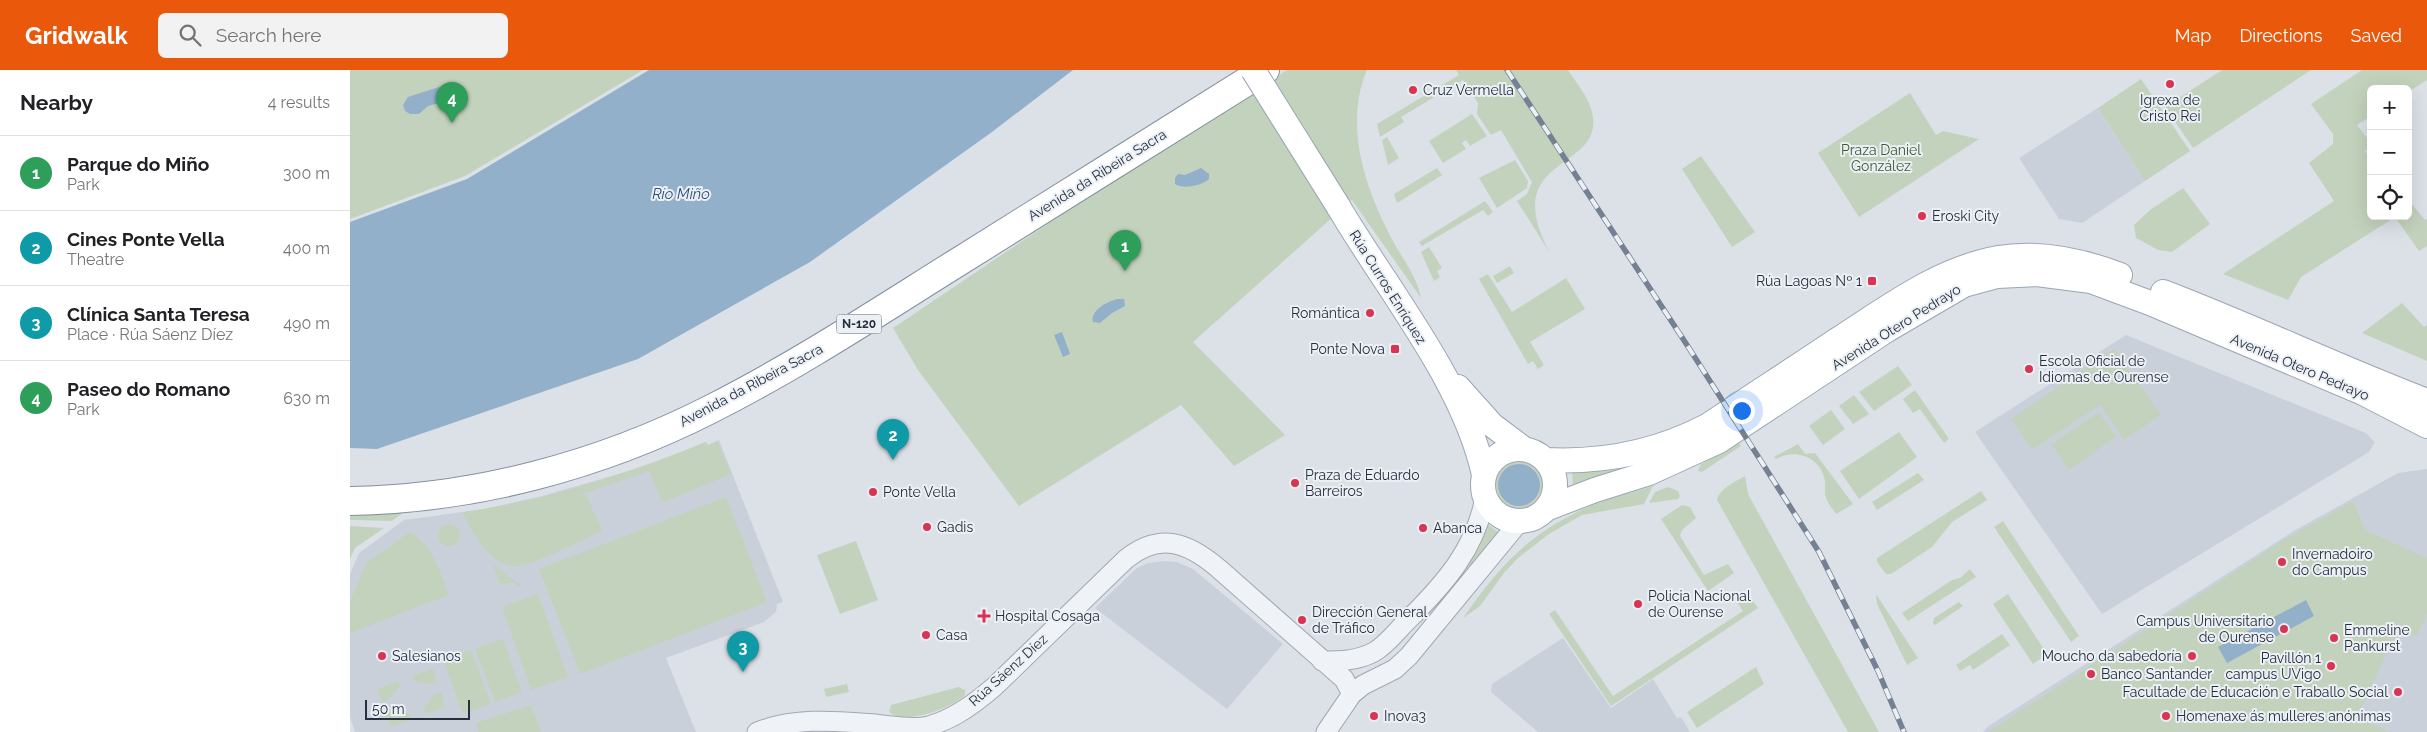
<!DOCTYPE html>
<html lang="en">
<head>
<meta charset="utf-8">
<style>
  :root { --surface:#fff; --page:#f2f2f2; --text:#202124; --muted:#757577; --line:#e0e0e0; --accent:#ea580c }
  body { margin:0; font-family:Raleway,sans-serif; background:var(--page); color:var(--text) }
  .controls { position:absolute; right:15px; top:15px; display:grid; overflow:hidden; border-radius:8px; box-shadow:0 5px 20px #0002 }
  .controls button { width:45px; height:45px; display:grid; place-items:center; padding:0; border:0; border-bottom:1px solid var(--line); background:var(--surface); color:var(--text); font:25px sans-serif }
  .scale { position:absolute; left:15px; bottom:12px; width:105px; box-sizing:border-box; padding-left:5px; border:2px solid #252f3f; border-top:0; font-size:14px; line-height:18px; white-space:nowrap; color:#252f3f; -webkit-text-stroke:4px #ecf0f5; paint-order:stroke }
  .you { position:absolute; left:1391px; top:340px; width:18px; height:18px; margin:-12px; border:4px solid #fff; border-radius:50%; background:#1a73e8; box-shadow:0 0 0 8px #1a73e833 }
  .badge { display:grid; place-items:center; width:32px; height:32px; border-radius:50%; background:var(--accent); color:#fff; font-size:16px; font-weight:700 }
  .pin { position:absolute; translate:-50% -41px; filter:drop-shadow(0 1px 2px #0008) }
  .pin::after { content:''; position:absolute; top:26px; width:18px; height:15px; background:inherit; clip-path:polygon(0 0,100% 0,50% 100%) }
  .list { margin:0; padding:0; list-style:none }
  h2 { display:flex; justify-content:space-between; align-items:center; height:65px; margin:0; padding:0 20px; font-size:21px }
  h2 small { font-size:16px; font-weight:400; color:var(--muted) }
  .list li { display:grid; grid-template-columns:32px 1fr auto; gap:15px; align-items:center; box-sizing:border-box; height:75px; padding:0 20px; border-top:1px solid var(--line) }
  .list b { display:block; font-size:19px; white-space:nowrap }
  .list p { margin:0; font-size:16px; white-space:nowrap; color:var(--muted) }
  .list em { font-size:16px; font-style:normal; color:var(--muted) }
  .icon { flex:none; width:28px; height:28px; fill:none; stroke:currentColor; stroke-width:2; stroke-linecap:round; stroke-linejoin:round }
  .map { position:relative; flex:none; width:2077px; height:662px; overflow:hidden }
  header { display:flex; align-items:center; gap:30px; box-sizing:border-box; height:70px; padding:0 25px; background:var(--accent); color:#fff }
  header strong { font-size:24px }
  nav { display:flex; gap:28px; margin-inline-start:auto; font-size:18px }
  .search { width:350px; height:45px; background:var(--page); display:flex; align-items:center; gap:12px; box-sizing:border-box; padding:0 18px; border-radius:8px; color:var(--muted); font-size:19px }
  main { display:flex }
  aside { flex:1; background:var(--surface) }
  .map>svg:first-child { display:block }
  .built { fill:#cad0da }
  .green { fill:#c3d2bc }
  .water { fill:#93b0cb }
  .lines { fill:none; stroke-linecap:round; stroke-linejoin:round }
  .minor-casing { stroke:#a1a8b2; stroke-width:21 }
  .major-casing { stroke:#9aa6b4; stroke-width:26 }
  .highway-casing { stroke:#828fa0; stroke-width:30 }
  .minor { stroke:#eff2f6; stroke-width:19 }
  .major { stroke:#fff; stroke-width:24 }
  .highway { stroke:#fff; stroke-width:28 }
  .rail-casing { stroke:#748193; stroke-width:5.5 }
  .rail { stroke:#ecf0f5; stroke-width:4; stroke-dasharray:11; stroke-linecap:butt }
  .major-bridge-casing { stroke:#9aa6b4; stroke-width:26; stroke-linecap:butt }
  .major-bridge { stroke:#fff; stroke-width:24 }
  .poi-dot { fill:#d93552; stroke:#ecf0f5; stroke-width:2 }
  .labels { text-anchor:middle; stroke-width:4; stroke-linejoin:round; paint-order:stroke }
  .shield { fill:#ecf0f5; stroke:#616976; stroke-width:1 }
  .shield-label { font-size:12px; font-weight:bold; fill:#252f3f }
  .poi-label { font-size:14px; fill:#252f3f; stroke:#ecf0f5; text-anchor:start }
  .park-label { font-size:14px; fill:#3a5c31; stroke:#ecf0f5 }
  .street-label { font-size:14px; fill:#252f3f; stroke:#ecf0f5 }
  .water-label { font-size:15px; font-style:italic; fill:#2b4f76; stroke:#ecf0f5 }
</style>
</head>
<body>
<header>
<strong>Gridwalk</strong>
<div class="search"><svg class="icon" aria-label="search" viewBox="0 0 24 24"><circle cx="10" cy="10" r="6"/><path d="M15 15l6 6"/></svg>Search here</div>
<nav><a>Map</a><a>Directions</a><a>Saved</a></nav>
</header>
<main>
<aside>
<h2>Nearby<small>4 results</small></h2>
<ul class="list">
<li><span class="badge" style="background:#2e9e5b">1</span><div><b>Parque do Miño</b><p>Park</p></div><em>300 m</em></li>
<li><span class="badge" style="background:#0f9aa8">2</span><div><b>Cines Ponte Vella</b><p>Theatre</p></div><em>400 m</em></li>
<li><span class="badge" style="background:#0f9aa8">3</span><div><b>Clínica Santa Teresa</b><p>Place · Rúa Sáenz Díez</p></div><em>490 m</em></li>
<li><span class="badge" style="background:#2e9e5b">4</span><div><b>Paseo do Romano</b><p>Park</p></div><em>630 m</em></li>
</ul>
</aside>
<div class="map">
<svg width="2077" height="662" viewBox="0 0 2077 662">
  <rect width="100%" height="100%" fill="#dce1e8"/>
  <path class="built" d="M1748 38 1795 111 1732 153 1709 149 1669 88Z
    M1776 265 2016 363 2025 372 2019 382 1752 544 1625 362Z
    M369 370 433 532 427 534 426 542 414 552 316 588 346 662H5L0 647V504L9 483 54 450 134 439 192 426 296 396 356 372 358 375Z
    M2077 399V662H1633L1637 657 1944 461 2048 403Z
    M815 491 827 492 843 499 933 574 877 639 745 538 787 498 798 493Z
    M1213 568 1261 638 1303 609 1327 648 1331 647 1340 662H1188L1141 622 1142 614Z"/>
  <path class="green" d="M0 0H293L115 106 0 149Z
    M937 0H1017C993 57 1016 121 1044 173 1053 189 1068 209 1071 228L1002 130 843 272 935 365 884 396 831 335 669 436 568 300 543 258 702 151Z
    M1106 0H1218C1227 14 1241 30 1243 47 1250 102 1148 86 1200 183L1167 131 1177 124 1182 112 1151 60 1141 65 1127 44 1128 33 1113 10 1051 47 1054 52 1030 67 1027 54 1109 5Z
    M1872 0H1961L1843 78 1815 37Z
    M2012 0H2077V10L2058 22V19H2021V46L2007 55 2021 73V78L2015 81 2021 90V146H2058V135L2061 133 2075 150 2077 149V176L2069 181 2045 147 1951 207 1938 230 1873 204 1984 131 1959 93 1983 74V64L1961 34Z
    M1791 9 1840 81 1795 111 1748 38Z
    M1560 23 1586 65 1593 61 1629 69 1509 147 1468 83Z
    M1122 44 1137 66 1120 76 1116 70 1112 73 1116 79 1093 93 1079 71Z
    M1037 67 1049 88 1038 95 1032 70Z
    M1351 86 1405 162 1382 177 1332 99Z
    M1165 90 1178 111 1177 118 1147 138 1129 108Z
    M1087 98 1092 105 1047 133 1044 124Z
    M1833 118 1860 154 1822 182 1808 180 1786 168 1784 155 1800 140Z
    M1135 131 1143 142 1138 146 1133 140 1072 176 1069 172Z
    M1079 177 1092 198 1087 201 1090 207 1084 211 1071 182Z
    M1160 196 1164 203 1147 213 1143 206Z
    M1138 204 1162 242 1216 208 1235 239 1180 272 1194 295 1188 299 1183 291 1178 294 1129 209Z
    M2052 233 2074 257 2077 255V291L2012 263Z
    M1764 279 1811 345 1774 370 1750 335 1682 380 1661 349Z
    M1548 296 1562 315 1524 341 1509 322Z
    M1565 320 1599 369 1594 373 1570 339 1563 343 1553 329Z
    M1504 325 1519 344 1503 354 1489 336Z
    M1481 340 1495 359 1473 375 1459 356Z
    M1749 342 1766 367 1719 400 1701 374Z
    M1549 362 1567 387 1509 429 1490 401Z
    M367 371 381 404 312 433 299 401 223 427 236 424 252 461C234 469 182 496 166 496 140 496 123 463 113 444V442C196 431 279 403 356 372L358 375Z
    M1388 371 1391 376 1352 402 1348 401 1350 395Z
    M1448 374 1455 384 1465 383 1503 434 1486 444C1483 439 1477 433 1476 427 1474 422 1476 416 1475 411 1471 387 1445 378 1426 389L1424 387Z
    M1141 416a28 28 0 1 1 56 0a28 28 0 1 1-56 0Z
    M1303 391 1223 419 1222 400H1252Z
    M1568 403 1574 410 1527 440 1522 432Z
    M1395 406 1398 424 1529 662H1498L1367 430C1370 418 1385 412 1395 406Z
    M1303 416 1294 434 1232 445 1199 464 1168 488 1154 503 1130 536 1113 548C1146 501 1174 468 1227 442 1250 430 1278 424 1303 416Z
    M1318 417 1328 421 1330 426 1328 429 1299 433 1305 422Z
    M1631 421 1637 430 1602 452 1582 477 1541 504H1536L1527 492V488Z
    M376 427 417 532 230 604 189 499Z
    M2003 431 2015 460 2077 488V544L2067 566 2049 558 2007 646 2040 662H1638L1935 469Z
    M1332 435 1340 437 1346 448 1332 460 1330 466 1354 505 1378 494 1384 503 1358 521 1311 449Z
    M54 442 42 451 0 450V444Z
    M1653 451 1729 566 1721 572 1644 457Z
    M1136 453 1152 465 1112 503 1126 479Z
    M88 465a11 11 0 1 1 22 0a11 11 0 1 1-22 0Z
    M0 456 34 458 5 478 0 489Z
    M59 462C83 472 90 503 99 525L0 563V531L16 493Z
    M506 471 528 530 490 544 467 485Z
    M143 495 171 515 167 516 165 512 150 514Z
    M1620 499 1626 507 1558 551 1552 543 1602 510 1610 508Z
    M1397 523 1408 538 1261 636 1199 544 1205 540 1263 626 1393 541 1386 531Z
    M188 524 218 607 181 620 152 537Z
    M1526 524 1568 588 1557 595 1527 534Z
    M1658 524 1697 584 1683 594 1643 534Z
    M1609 532 1613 536 1585 555 1583 553 1584 548Z
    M1652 564 1660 575 1623 600 1620 595 1610 601 1606 595Z
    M153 569 172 622 145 632 125 579Z
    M121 580 141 634 113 644 93 589Z
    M1406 597 1414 614 1347 658 1337 642Z
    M83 599 87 612 82 614 64 611 62 606Z
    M48 611 50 616 37 631 32 632 27 619Z
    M497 614 499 622 476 627 474 619Z
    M609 617 615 620V625C602 638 554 656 539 642L541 635Z
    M91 622 95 637 75 644 74 638 85 624Z
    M181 635 191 662H129L126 653Z
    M40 641 59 644 61 650 40 657 35 643Z"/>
  <path class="water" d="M299 0H723L642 62 460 192 288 289 27 379 0 378V152L117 109Z
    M89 17 98 21 97 31 78 36 69 44H60L55 41 53 35 58 27Z
    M851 98 859 104V109C853 115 833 120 825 114V108L828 104 835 105Z
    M768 229H774L775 236 762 243 750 253 743 252C740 240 758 231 768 229Z
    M712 262 720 284 713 287 704 265Z
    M1148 415a21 21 0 1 1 42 0a21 21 0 1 1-42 0Z
    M1956 530 1964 546 1877 593 1868 577Z"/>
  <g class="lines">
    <defs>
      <path id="minor" d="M972 591C990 591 1007 591 1024 582 1038 574 1048 559 1060 548 1095 513 1126 478 1135 427
        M407 662C446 647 484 651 525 654 541 656 563 660 579 656 604 649 625 633 644 617L776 489C810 462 837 472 868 498L994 609 1002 624
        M976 662 1002 624 1013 615 1045 599 1059 586 1170 451"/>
      <path id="major" d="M988 136C1036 218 1114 312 1134 405
        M1813 222C1902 256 1988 297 2077 331
        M1108 317 1142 355 1174 379
        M1133 415a36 36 0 1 1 72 0a36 36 0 1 1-72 0Z
        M1195 390C1253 393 1305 383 1357 356 1400 327 1444 299 1487 270 1537 238 1588 199 1648 188 1690 181 1731 190 1770 205
        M1198 438 1245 420 1299 403 1369 371 1537 260 1614 215 1647 206 1687 204 1741 211 1800 233 2013 323 2077 356"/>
      <path id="highway" d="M0 431C125 429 251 395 361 339 446 296 525 244 605 194 708 129 812 65 915 0"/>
    </defs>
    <use href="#minor" class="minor-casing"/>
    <use href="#major" class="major-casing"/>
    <use href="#highway" class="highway-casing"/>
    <use href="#minor" class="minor"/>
    <use href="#major" class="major"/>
    <use href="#highway" class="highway"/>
    <defs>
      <path id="rail" d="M1157 0 1337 275 1469 482 1528 601 1554 662"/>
    </defs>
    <use href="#rail" class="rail-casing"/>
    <use href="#rail" class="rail"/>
    <defs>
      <path id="major-bridge" d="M903 0 988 136"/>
    </defs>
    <use href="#major-bridge" class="major-bridge-casing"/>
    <use href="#major-bridge" class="major-bridge"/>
  </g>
  <g class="poi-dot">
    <circle cx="1820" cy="14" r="5"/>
    <circle cx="1063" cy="20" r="5"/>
    <circle cx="1572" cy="146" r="5"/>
    <rect x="1517" y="206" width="10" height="10" rx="2.5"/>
    <circle cx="1020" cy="243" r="5"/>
    <rect x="1040" y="274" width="10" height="10" rx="2.5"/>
    <circle cx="1679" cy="299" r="5"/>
    <circle cx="945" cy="413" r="5"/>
    <circle cx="523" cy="422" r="5"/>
    <circle cx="577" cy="457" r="5"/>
    <circle cx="1073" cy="458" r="5"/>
    <circle cx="1932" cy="492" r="5"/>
    <circle cx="1288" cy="534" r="5"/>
    <path d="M631.5 538.5h5v5h5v5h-5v5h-5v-5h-5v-5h5z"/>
    <circle cx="952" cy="550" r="5"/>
    <circle cx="1934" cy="559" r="5"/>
    <circle cx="576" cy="565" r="5"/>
    <circle cx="1984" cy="568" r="5"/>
    <circle cx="32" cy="586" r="5"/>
    <circle cx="1842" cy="586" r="5"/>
    <circle cx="1981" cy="596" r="5"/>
    <circle cx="1741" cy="604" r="5"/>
    <circle cx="2048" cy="622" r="5"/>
    <circle cx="1024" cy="646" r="5"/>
    <circle cx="1816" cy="646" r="5"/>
  </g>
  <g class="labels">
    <rect class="shield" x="486.5" y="244.5" width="45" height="19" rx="4"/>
    <g class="shield-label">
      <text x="509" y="258">N-120</text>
    </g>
    <g class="poi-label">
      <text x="1073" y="25">Cruz Vermella</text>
      <text x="1820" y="35" text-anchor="middle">Igrexa de<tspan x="1820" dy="16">Cristo Rei</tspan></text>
      <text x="1582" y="151">Eroski City</text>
      <text x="1512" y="216" text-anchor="end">Rúa Lagoas Nº 1</text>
      <text x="1010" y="248" text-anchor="end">Romántica</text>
      <text x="1035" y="284" text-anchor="end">Ponte Nova</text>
      <text x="1689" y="296">Escola Oficial de<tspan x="1689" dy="16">Idiomas de Ourense</tspan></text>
      <text x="955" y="410">Praza de Eduardo<tspan x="955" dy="16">Barreiros</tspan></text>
      <text x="533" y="427">Ponte Vella</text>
      <text x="587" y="462">Gadis</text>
      <text x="1083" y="463">Abanca</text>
      <text x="1942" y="489">Invernadoiro<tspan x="1942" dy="16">do Campus</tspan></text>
      <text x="1298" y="531">Policia Nacional<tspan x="1298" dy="16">de Ourense</tspan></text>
      <text x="962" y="547">Dirección General<tspan x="962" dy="16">de Tráfico</tspan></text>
      <text x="645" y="551">Hospital Cosaga</text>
      <text x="1924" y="556" text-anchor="end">Campus Universitario<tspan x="1924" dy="16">de Ourense</tspan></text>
      <text x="1994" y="565">Emmeline<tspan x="1994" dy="16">Pankurst</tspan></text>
      <text x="586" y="570">Casa</text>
      <text x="42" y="591">Salesianos</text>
      <text x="1832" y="591" text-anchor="end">Moucho da sabedoría</text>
      <text x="1971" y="593" text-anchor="end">Pavillón 1<tspan x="1971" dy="16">campus UVigo</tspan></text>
      <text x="1751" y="609">Banco Santander</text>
      <text x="2038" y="627" text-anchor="end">Facultade de Educación e Traballo Social</text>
      <text x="1034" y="651">Inova3</text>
      <text x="1826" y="651">Homenaxe ás mulleres anónimas</text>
    </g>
    <g class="park-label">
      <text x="1531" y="85">Praza Daniel<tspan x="1531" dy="16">González</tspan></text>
    </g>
    <g class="street-label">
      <text transform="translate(747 105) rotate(-32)" y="5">Avenida da Ribeira Sacra</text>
      <text transform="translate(1038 217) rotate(58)" y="5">Rúa Curros Enríquez</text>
      <text transform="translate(1546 257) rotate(-32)" y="5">Avenida Otero Pedrayo</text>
      <text transform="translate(1950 297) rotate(23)" y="5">Avenida Otero Pedrayo</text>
      <text transform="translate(401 315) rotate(-28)" y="5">Avenida da Ribeira Sacra</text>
      <text transform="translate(658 600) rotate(-42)" y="5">Rúa Sáenz Díez</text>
    </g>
    <g class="water-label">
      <text x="331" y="129">Río Miño</text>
    </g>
  </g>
</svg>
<div class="controls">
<button>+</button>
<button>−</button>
<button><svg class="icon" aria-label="locate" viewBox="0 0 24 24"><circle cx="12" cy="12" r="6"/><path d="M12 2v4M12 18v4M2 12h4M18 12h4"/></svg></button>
</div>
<div class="scale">50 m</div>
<div class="you"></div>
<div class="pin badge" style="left:775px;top:201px;background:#2e9e5b">1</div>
<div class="pin badge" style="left:543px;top:390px;background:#0f9aa8">2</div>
<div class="pin badge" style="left:393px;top:602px;background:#0f9aa8">3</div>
<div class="pin badge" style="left:102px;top:53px;background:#2e9e5b">4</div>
</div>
</main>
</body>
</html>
